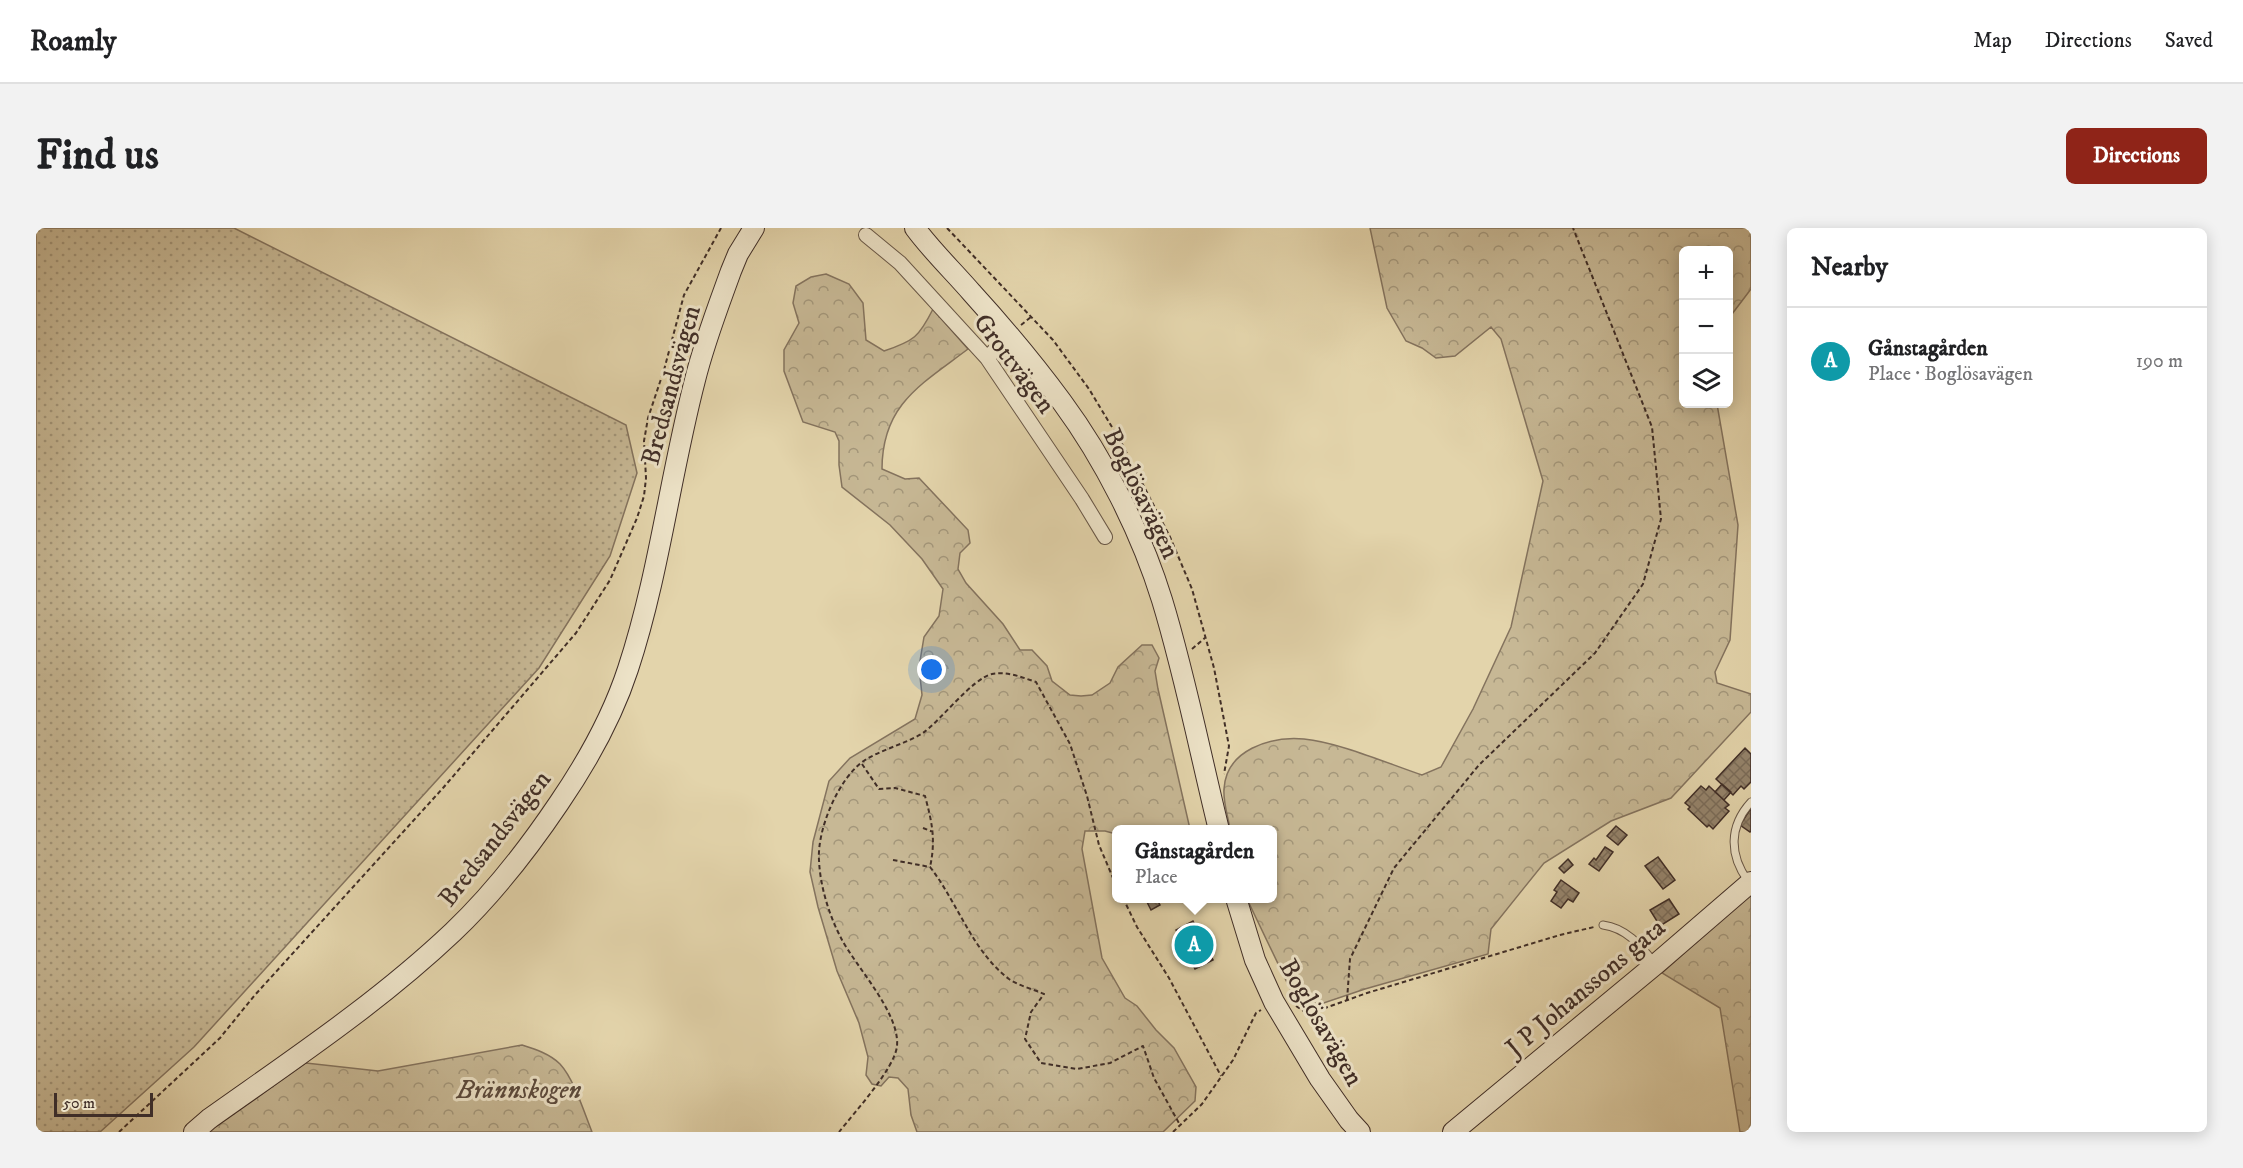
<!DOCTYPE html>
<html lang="en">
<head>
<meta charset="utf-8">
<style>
  :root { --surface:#fff; --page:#f2f2f2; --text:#202124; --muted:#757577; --line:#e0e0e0; --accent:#8f2418 }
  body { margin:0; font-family:"IM FELL DW Pica",serif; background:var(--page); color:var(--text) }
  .controls { position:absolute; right:18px; top:18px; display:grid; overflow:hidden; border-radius:9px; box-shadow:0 3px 15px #0003 }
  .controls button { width:54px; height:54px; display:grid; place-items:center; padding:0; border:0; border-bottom:2px solid var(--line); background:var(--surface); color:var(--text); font:30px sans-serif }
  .scale { position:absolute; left:18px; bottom:15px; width:99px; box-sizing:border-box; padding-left:6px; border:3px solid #402e27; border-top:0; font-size:16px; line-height:21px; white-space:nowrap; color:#402e27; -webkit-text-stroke:4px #ede3c8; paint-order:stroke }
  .you { position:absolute; left:896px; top:442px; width:21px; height:21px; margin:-15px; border:4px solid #fff; border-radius:50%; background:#1a73e8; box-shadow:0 0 0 9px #1a73e833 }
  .badge { display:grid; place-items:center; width:39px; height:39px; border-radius:50%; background:var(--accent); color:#fff; font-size:20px; font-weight:700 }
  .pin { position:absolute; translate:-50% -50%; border:3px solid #fff; box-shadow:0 2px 6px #0006 }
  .popup { position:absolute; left:1076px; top:597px; width:165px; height:78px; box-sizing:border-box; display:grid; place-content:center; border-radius:9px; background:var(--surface); filter:drop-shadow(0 2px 4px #0005); font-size:20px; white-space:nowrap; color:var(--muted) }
  .popup b { font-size:22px; color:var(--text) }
  .popup::after { content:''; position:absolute; left:50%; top:100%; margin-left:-12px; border:12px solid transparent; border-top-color:var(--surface) }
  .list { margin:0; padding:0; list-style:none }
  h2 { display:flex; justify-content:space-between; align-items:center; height:78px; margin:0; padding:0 24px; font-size:26px }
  h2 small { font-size:20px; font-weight:400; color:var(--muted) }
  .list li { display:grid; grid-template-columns:39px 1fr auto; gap:18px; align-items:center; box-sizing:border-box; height:108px; padding:0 24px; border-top:2px solid var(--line) }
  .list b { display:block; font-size:22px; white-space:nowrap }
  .list p { margin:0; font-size:20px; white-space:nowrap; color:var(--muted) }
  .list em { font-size:20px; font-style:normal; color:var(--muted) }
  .icon { flex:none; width:33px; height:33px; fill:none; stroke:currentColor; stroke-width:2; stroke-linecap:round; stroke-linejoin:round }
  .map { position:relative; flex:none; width:1715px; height:904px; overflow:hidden; border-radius:9px }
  header { display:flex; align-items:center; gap:36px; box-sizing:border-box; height:84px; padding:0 30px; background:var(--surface); border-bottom:2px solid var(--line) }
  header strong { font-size:28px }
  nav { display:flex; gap:33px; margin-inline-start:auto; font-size:21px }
  .intro { display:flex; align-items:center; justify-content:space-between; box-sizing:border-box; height:144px; padding:0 36px }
  h1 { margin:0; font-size:42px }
  .button { padding:15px 27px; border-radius:9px; background:var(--accent); color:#fff; font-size:21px; font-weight:700 }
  main { display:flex; gap:36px; padding:0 36px }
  aside { flex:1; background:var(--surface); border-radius:9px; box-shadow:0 3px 15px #0003 }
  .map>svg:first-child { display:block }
  .grass { fill:url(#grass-dots); stroke:#84735e; stroke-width:1.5 }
  .forest { fill:url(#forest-crowns); stroke:#84735e; stroke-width:1.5 }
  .building { fill:url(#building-cross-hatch); stroke:#402e27; stroke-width:1.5 }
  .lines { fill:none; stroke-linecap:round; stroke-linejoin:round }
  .lane-casing { stroke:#695848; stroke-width:9 }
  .street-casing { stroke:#695848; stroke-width:16 }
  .secondary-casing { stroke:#402e27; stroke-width:22 }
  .path { stroke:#402e27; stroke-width:2; stroke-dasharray:4.5 3; stroke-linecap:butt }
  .lane { stroke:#ede3c8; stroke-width:7 }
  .street { stroke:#ede3c8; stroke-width:14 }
  .secondary { stroke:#ede3c8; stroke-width:20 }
  .labels { text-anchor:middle; stroke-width:6; stroke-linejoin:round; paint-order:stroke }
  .street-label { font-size:26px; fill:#402e27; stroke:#ede3c8 }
  .park-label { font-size:26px; font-style:italic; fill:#5b4a3d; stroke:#ede3c8 }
</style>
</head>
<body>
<header>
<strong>Roamly</strong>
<nav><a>Map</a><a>Directions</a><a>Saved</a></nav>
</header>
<div class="intro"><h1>Find us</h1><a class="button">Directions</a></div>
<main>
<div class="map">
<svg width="1715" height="904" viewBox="0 0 1715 904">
  <defs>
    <pattern id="grass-dots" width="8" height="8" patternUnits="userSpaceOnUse" patternTransform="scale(1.5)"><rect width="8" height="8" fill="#c7b895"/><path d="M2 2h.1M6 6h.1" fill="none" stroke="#a3967a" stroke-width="1.8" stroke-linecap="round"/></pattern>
    <pattern id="forest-crowns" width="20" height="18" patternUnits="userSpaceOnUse" patternTransform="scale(1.5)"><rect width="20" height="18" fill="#c7b895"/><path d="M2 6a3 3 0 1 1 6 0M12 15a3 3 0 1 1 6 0" fill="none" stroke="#a3967a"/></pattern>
    <pattern id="building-cross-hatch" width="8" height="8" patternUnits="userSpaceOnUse" patternTransform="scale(1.5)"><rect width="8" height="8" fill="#95846c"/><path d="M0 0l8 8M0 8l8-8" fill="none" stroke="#7b6c59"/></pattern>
  </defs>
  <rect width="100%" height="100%" fill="#e3d4ab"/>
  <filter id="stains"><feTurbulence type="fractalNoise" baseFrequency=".00333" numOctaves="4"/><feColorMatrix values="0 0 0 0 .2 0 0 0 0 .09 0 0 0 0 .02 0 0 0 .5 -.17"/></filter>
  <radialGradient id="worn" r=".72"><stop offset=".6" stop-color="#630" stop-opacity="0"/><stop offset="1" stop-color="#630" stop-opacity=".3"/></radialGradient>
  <path class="grass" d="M0 0H198L590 197 601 245 574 328 503 440 158 819 64 904H0Z"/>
  <path class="forest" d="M1334 0H1715V61L1693 90 1692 22H1648V176H1681L1702 297 1694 412 1679 444 1681 455 1715 466V484L1635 570 1575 593 1508 635 1455 701 1452 726 1329 761 1270 781 1262 776 1257 767 1211 671 1236 670V602L1194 601C1192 588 1187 574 1188 561 1190 522 1234 508 1268 511 1302 514 1353 536 1386 547L1405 539 1437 481 1475 399 1507 253 1465 111 1455 99 1419 128 1400 130 1386 120 1370 113 1351 80Z
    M790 46 813 56 827 75 830 112 848 123C878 113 883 109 897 81L932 121C886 156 846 176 846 241L869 251 883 250 932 302 934 315 924 325 922 341 930 355 967 396 984 422H996L1011 438 1016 453 1034 467 1045 468 1056 467 1074 455 1082 439 1106 417H1116L1123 430 1119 443 1122 461 1154 601 1080 602V606L1069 603H1049L1046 621 1066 730 1089 770 1101 778 1120 802 1138 820 1160 859 1159 873 1127 904H881L875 887 872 861 862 850 853 849 845 858 836 856 830 847 832 829 823 795 801 743 782 679 774 644 777 614 793 553 814 530 879 491 886 467 883 439 888 409 903 388 907 361 886 331 854 297 806 259 803 237V213L799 204 767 194 748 143V122L763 95 757 75 760 58 775 49Z
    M1715 665V904H1704L1684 780 1626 745Z
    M486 817C499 821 514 826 524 836 538 851 548 884 556 904H171L270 835 342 843Z"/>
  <path class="building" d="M1709 520 1715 526V554L1708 561 1705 558 1697 567 1680 551Z
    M1686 556 1695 564 1688 572 1679 564Z
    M1665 558 1670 562 1673 558 1693 577 1689 580 1693 583 1677 601 1673 597 1671 599 1652 581 1654 579 1649 575Z
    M1715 580V603L1714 604 1704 597Z
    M1580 598 1591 607 1582 617 1571 608Z
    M1569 619 1577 624 1563 643 1553 636 1558 630 1560 632Z
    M1622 629 1639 652 1627 661 1609 638Z
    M1532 631 1537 637 1528 645 1523 640Z
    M1525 652 1543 665 1537 674 1532 671 1525 680 1515 673 1521 664 1518 662Z
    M1109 670H1120L1124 677 1115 682Z
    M1633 671 1643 686 1624 698 1614 682Z
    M1157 693 1177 732 1159 741 1140 702Z"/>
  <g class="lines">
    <defs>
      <path id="lane" d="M1712 653C1693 627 1693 598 1715 574
        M1567 697C1590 700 1604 717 1618 734"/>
      <path id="street" d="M830 7 864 35 951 130 1046 271 1069 309
        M951 130 974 107"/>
      <path id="secondary" d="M879 0C896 23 917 43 936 65 968 100 998 136 1026 174 1068 231 1105 304 1126 372 1149 447 1164 525 1183 602
        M1200 670 1219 732 1238 774 1284 851 1313 892 1324 904
        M158 904 173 891C256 832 342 775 417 704 457 666 492 621 523 575 551 534 576 490 592 441 623 347 634 248 659 152 668 115 682 79 695 43L702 26 718 0
        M1417 904 1620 736 1715 654"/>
    </defs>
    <use href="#lane" class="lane-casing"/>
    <use href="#street" class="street-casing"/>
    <use href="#secondary" class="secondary-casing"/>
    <path class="path" d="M911 0 1017 112 1053 161 1085 214 1134 309 1156 361 1178 440 1193 518 1188 546
      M985 97 995 89
      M1156 421 1170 409
      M826 536 843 561 859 560 889 568C896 594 900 612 894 639
      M887 600 897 604
      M857 632 894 639C922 675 936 723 973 751 983 758 997 761 1008 766L995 784 989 811 1005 835 1041 841 1074 835 1107 818 1118 850 1144 897
      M1087 670 1101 699 1133 750 1185 848
      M1311 772 1314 731 1358 640 1443 537 1559 425 1607 356 1625 291 1616 199 1537 0
      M1260 778 1269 784H1278L1331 765 1524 707 1558 699
      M83 904 184 810 218 768 407 560 540 405 574 352 601 290 608 268 610 250 608 213 612 190 628 142 648 67 685 0
      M803 904C818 885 859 840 861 818 864 785 820 739 805 710 793 687 784 658 783 632 781 601 803 549 829 532 847 521 869 516 887 505 905 492 937 450 956 446 971 443 985 449 1000 454L1034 516 1051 568 1063 617 1080 657
      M1137 904 1166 876 1197 832 1220 785 1225 782"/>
    <use href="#lane" class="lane"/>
    <use href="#street" class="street"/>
    <use href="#secondary" class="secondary"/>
  </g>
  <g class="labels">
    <g class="street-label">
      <text transform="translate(979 135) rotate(53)" y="9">Grottvägen</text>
      <text transform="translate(634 157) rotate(-75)" y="9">Bredsandsvägen</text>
      <text transform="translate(1106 265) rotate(64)" y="9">Boglösavägen</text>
      <text transform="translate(458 610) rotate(-52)" y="9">Bredsandsvägen</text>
      <text transform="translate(1549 759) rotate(-40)" y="9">J P Johanssons gata</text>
      <text transform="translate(1286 794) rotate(60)" y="9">Boglösavägen</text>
    </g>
    <g class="park-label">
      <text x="483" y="870">Brännskogen</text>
    </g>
  </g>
  <rect width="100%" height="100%" filter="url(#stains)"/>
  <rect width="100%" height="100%" fill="url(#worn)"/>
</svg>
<div class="controls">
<button>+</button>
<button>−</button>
<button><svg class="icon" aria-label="layers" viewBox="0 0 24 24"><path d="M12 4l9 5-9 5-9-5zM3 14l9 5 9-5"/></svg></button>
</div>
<div class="scale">50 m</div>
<div class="you"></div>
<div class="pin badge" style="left:1158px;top:717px;background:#0f9aa8">A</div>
<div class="popup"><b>Gånstagården</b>Place</div>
</div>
<aside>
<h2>Nearby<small></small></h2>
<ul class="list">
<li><span class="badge" style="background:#0f9aa8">A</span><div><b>Gånstagården</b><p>Place · Boglösavägen</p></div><em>190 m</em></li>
</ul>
</aside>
</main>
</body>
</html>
